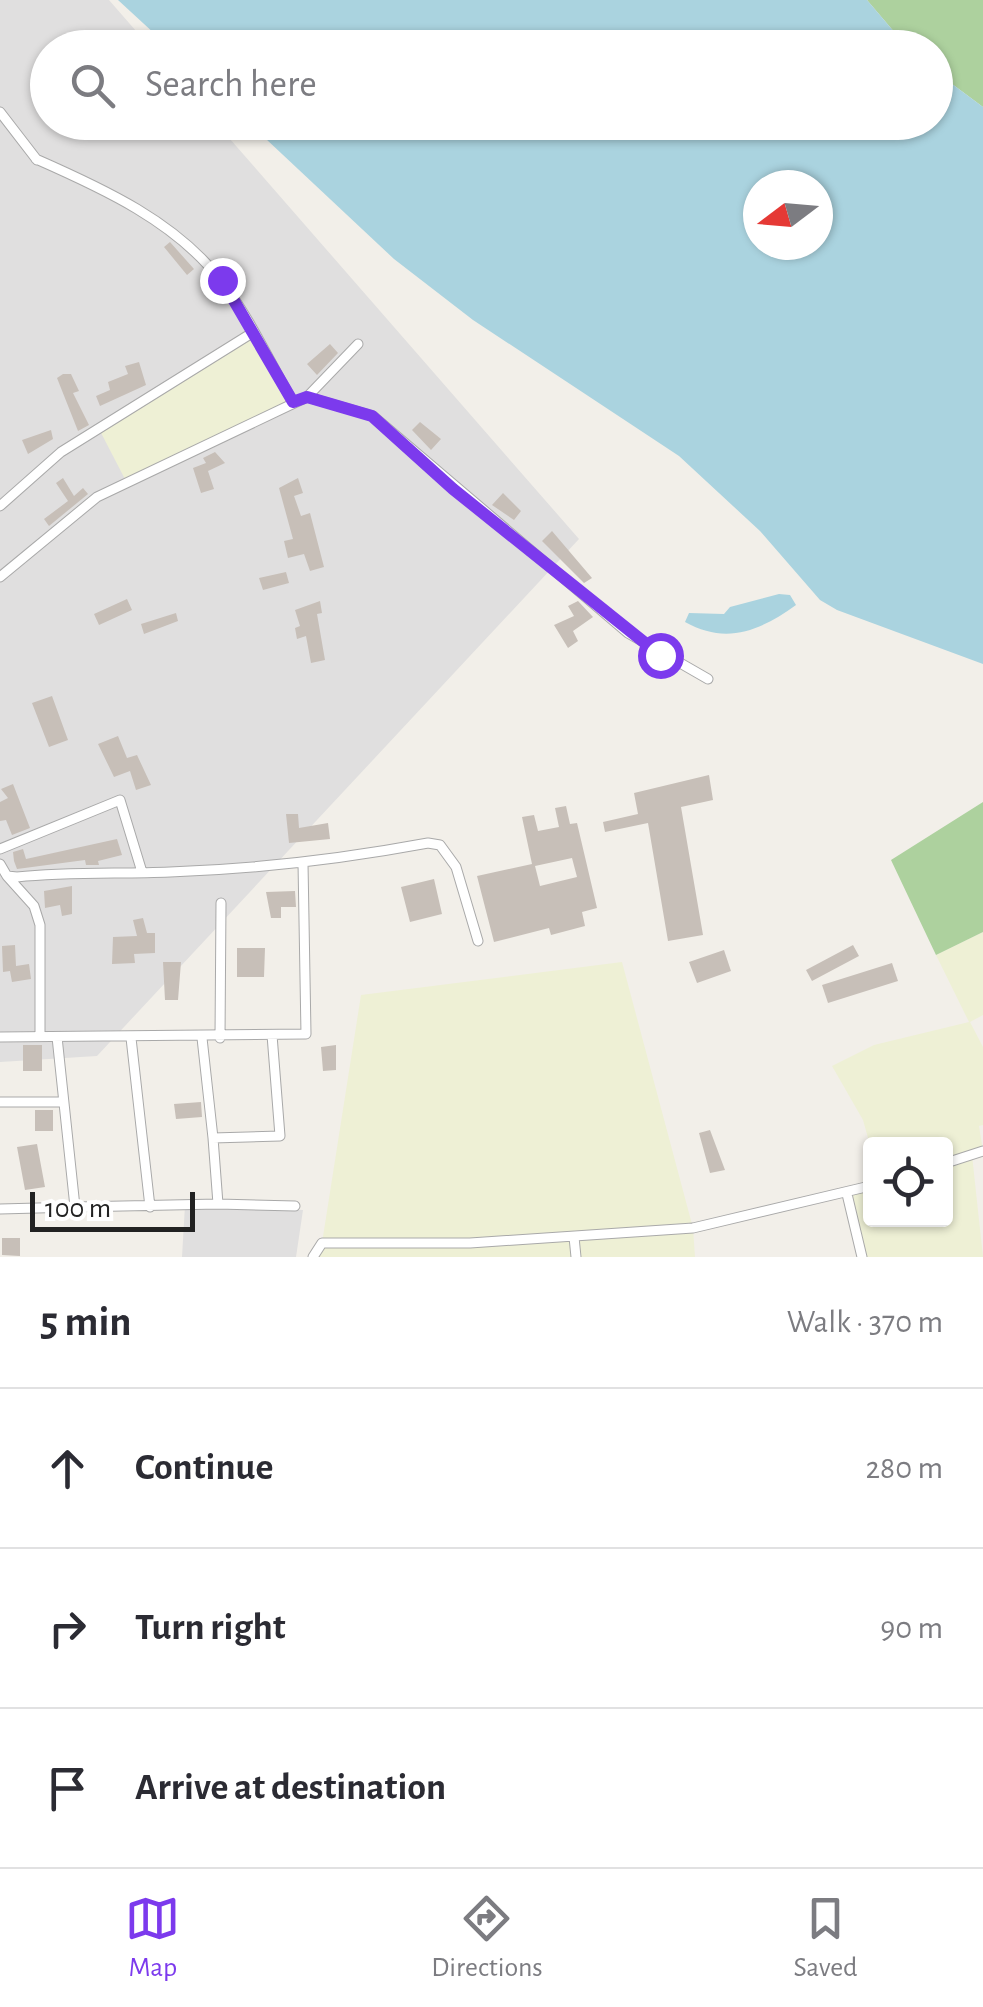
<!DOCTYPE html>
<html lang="en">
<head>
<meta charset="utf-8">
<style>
  :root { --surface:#fff; --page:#f2f2f3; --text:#2b2b33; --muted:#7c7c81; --line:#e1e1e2; --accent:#7c3aed }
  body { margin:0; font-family:"Alegreya Sans",sans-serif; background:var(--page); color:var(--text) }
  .controls { position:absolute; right:30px; bottom:30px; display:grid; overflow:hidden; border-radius:10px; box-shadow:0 2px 8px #0004 }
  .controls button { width:90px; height:90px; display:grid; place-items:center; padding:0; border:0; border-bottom:2px solid var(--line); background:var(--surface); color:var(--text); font:50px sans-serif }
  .compass { position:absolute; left:743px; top:170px; width:90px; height:90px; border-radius:50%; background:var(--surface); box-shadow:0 2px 8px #0004; rotate:254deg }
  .scale { position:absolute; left:30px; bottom:25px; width:165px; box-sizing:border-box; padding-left:10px; border:5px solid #222; border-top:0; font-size:28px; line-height:35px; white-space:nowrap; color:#222; -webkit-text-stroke:8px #fff; paint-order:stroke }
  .stop { position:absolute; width:30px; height:30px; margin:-22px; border:8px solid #7c3aed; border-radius:50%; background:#fff }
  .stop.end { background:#7c3aed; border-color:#fff; box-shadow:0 2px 10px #0008 }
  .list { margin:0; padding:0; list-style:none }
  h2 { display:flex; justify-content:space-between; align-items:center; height:130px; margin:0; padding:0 40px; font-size:42px }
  h2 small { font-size:32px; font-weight:400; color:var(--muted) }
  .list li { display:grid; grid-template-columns:65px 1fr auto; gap:30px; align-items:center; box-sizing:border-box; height:160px; padding:0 40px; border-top:2px solid var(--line) }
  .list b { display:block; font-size:38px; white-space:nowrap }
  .list em { font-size:32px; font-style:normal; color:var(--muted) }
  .icon { flex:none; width:55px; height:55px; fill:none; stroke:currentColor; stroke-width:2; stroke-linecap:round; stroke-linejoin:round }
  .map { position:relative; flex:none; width:983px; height:1257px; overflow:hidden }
  .search { position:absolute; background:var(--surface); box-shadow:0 2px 8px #0004; left:30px; right:30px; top:30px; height:110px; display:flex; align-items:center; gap:25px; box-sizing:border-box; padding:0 35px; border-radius:55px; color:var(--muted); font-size:38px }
  .sheet { height:610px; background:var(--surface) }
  nav { display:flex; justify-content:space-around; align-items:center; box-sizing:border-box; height:140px; border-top:2px solid var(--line); background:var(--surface); font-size:28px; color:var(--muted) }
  nav a { display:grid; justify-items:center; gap:5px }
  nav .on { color:var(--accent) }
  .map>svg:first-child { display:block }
  .residential { fill:#e0dfdf }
  .farmland { fill:#eef0d5 }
  .forest { fill:#add19e }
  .water { fill:#aad3df; fill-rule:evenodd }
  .building { fill:#c7bfb8; fill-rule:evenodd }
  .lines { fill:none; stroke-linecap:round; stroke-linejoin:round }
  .minor-casing { stroke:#a9a9a9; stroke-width:11 }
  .minor { stroke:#fff; stroke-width:9 }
  .route { stroke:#7c3aed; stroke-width:12 }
</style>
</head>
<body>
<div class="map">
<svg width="983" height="1257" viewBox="0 0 983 1257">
  <rect width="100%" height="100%" fill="#f2efe9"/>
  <path class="residential" d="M0 0H109L150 47 48 48V122L216 123 579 539 97 1056 0 1062Z
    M185 1205 303 1210 296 1257H182Z"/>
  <path class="farmland" d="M252 333 293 402 127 483 98 427Z
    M983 932V1015L970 1022 983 1047V1125L979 1126 983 1151 972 1155 983 1257H862L847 1194 870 1187V1220H946V1144L870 1145 863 1120 832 1066 874 1045 969 1022 936 955Z
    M622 962 693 1228 695 1257H311L322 1243 361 995Z"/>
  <path class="forest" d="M867 0H983V107L936 72V48L907 47Z
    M983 802V932L936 955 891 860Z"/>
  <path class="water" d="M118 0H867L907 47H169Z
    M936 72 983 107V664L837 610 820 600 760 531 679 456 473 320 394 259 249 123 936 122ZM818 185V245H758V185Z
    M779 594 790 595 796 605C760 631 726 645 685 622L689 613 724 614 730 607Z"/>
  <path class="building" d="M170 242 194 269 187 275 164 247Z
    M330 344 338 353 317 375 307 364Z
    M139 362 146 385 100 406 96 396 110 390 108 382 128 374 125 366Z
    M63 374H71L79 391 73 393 89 425 78 431 57 378Z
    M420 422 441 439 431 450 412 430Z
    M51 430 53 439 28 454 22 440Z
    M215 452 225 463 208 471 214 489 201 493 193 468 206 463 203 458Z
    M63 478 74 496 83 488 88 494 49 526 44 519 68 501 56 483Z
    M298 478 303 493 294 496 301 516 310 513 324 567 310 571 304 554 288 558 284 541 293 539 279 488Z
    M503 493 521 511 514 520 492 505Z
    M552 531 592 578 584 583 542 541Z
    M286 572 289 583 263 590 259 578Z
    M127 599 132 610 99 625 94 614Z
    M320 601 322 613 317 614 325 660 311 663 306 636 297 639 295 628 300 626 295 610Z
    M578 601 593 617 573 631 578 641 568 648 554 625 574 616 568 606Z
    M176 613 178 621 144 634 141 624Z
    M52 696 68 740 49 747 32 703Z
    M118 736 127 758 137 755 151 785 136 790 130 771 114 777 98 744Z
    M709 775 713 800 681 807 703 935 668 941 648 823 605 832 603 822 638 814 634 793Z
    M13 784 30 828 12 835 6 820 0 821V802L8 798 1 789Z
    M566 806 570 824 577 823 597 908 582 912 585 926 551 935 549 928 494 942 477 876 532 864 522 817 534 815 538 831 559 827 555 808ZM572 858 577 877 540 886 535 866Z
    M286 814H298L299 828 328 823 330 839 289 843Z
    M117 839 122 855 98 861 99 865H86L85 860 17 869 14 861 13 852 23 849 26 859Z
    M434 879 442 914 410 922 401 887Z
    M72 886V914L62 916 60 905 45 908 44 891Z
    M295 891 296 907H281V918H271L266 892Z
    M143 918 147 933H155V953L134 954 135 963 112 964 113 937 137 936 133 920Z
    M15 945 16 966 29 964 31 979 12 982 10 971 3 972 2 946Z
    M853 945 859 956 812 981 806 970Z
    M237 948H265L264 977H237Z
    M724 950 731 971 697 983 689 962Z
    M163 962H181L178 1000H165Z
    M892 963 898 981 828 1003 822 985Z
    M23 1045H42V1071H23Z
    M336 1045V1070L323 1071 321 1047Z
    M201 1102 202 1117 176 1119 174 1104Z
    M35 1110H53V1131H35Z
    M710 1130 725 1170 710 1173 699 1133Z
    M37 1144 45 1187 25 1190 17 1147Z
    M2 1238H20V1256L2 1255Z"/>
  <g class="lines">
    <defs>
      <path id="minor" d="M0 112 37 160
        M36 159C102 188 177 222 222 282 250 318 270 363 293 402
        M307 397 358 344
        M0 506 61 452 252 333
        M0 577 97 497 307 397 373 416 628 633 708 679
        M0 849 120 800 142 872
        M0 864 7 876 17 877C68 872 118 874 170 872 257 869 342 859 428 843L440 845 456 867 478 941
        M7 876 34 906 40 925V1036
        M0 1037 306 1034 303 863
        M57 1037 75 1207 218 1204 213 1138 280 1136 272 1035
        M131 1038 150 1207
        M202 1038 213 1138
        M220 1038 221 903
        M0 1102H61
        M946 1163 983 1151
        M847 1194 862 1257
        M218 1204 295 1206
        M0 1209 75 1207
        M574 1237 576 1257
        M313 1257 322 1243H470L693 1228 870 1186"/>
    </defs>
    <use href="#minor" class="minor-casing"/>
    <use href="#minor" class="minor"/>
  </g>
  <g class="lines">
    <path class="route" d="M222 280 293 402 307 397 372 416 453 489 660 655"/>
  </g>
</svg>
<div class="controls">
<button><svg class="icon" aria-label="locate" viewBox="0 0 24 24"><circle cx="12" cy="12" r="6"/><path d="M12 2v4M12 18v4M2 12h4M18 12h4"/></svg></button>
</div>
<svg class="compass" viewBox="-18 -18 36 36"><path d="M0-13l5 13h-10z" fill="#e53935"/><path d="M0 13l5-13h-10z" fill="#7c7c81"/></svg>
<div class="scale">100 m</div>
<div class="stop" style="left:660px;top:655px"></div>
<div class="stop end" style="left:222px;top:280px"></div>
<div class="search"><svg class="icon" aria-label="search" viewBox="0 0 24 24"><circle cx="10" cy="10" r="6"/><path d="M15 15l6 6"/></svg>Search here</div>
</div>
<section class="sheet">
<h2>5 min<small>Walk · 370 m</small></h2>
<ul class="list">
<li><svg class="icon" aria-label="ahead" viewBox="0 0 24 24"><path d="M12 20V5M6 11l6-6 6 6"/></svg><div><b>Continue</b></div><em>280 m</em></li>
<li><svg class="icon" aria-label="right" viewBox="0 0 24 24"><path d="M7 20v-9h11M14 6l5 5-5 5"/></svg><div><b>Turn right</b></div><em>90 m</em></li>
<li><svg class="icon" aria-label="arrive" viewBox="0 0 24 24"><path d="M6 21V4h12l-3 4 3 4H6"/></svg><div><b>Arrive at destination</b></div></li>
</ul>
</section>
<nav>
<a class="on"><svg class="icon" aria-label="map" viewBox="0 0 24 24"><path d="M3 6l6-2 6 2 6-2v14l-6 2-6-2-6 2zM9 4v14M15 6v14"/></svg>Map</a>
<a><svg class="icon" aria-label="directions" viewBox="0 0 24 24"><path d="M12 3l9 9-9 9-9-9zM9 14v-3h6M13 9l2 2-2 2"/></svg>Directions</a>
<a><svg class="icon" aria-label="saved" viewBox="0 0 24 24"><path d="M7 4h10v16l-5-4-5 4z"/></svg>Saved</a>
</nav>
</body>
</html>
